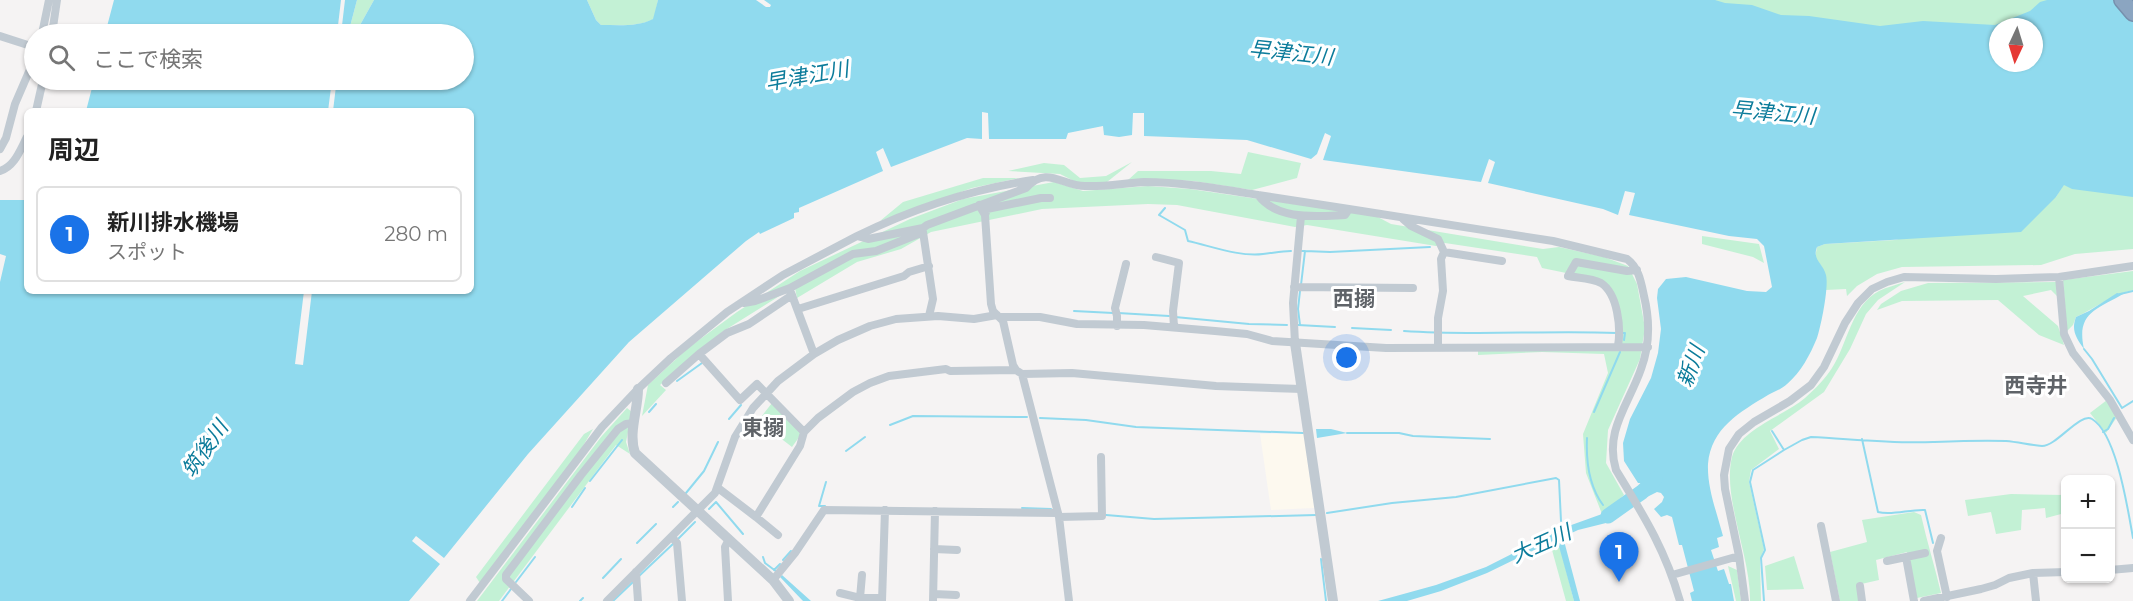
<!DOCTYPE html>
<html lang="ja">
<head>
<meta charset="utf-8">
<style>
  :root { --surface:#fff; --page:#f6f6f6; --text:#222; --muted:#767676; --line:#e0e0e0; --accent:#1a73e8 }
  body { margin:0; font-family:Montserrat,"Noto Sans JP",sans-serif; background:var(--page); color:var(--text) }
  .controls { position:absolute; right:18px; bottom:18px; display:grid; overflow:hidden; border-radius:9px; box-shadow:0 2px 4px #0004 }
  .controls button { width:54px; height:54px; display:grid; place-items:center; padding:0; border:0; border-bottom:2px solid var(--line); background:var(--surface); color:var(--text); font:30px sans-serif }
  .compass { position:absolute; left:1989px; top:18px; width:54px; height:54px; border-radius:50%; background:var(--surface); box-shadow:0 2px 4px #0004; rotate:184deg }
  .you { position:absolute; left:1347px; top:358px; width:21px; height:21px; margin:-15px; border:4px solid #fff; border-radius:50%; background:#1a73e8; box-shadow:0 0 0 9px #1a73e833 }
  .badge { display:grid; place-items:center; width:39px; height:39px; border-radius:50%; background:var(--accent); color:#fff; font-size:20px; font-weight:700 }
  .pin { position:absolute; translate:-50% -50px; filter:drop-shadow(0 2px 3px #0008) }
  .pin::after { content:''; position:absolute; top:32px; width:21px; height:18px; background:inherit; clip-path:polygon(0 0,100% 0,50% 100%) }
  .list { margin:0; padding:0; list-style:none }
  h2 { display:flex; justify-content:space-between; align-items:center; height:78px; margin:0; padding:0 24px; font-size:26px }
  h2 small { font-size:20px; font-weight:400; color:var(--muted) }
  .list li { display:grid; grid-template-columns:39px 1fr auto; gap:18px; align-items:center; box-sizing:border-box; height:96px; margin:0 12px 12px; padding:0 12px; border:2px solid var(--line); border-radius:9px }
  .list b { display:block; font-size:22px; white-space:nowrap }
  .list p { margin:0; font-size:20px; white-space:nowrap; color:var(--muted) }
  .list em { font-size:20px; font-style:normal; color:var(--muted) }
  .icon { flex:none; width:33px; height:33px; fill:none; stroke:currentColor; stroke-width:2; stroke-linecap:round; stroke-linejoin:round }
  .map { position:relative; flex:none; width:2133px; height:601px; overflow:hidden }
  .search { position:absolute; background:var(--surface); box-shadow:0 2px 4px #0004; left:24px; top:24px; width:450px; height:66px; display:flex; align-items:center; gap:15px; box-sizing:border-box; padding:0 21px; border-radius:33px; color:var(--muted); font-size:22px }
  .panel { position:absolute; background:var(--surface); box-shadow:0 2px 4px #0004; left:24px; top:108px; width:450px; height:186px; border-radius:9px }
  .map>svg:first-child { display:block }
  .commercial { fill:#fdf9ef }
  .green { fill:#c3f1d5 }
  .water { fill:#90daee; fill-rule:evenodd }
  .pier { fill:#f5f3f3 }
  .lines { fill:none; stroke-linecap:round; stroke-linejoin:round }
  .stream { stroke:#90daee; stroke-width:2 }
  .river { stroke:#90daee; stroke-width:15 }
  .motorway-casing { stroke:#7690ad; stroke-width:18 }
  .minor { stroke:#c1cad2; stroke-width:8 }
  .tertiary { stroke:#c1cad2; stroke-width:10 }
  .motorway { stroke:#8ba5c1; stroke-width:15 }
  .labels { text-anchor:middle; stroke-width:6; stroke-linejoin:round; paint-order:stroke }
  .water-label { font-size:21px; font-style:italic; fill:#0c7c9b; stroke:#fff }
  .neighbourhood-label { font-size:21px; font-weight:bold; fill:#5f6368; stroke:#fff }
</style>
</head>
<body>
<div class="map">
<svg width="2133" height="601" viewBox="0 0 2133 601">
  <rect width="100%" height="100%" fill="#f5f3f3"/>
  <path class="commercial" d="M1260 434H1304L1314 508 1271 510Z"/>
  <path class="green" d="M357 0H374L355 34H348Z
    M587 0H658L654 19C638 27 619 25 601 25L596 20Z
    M1684 0H2133L2034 27H1998L1879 37Z
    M1248 152 1301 163 1297 178 1252 190 1193 181 1147 179 1128 180 1138 171H1211L1241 174Z
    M1132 162 1107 182 1080 184 1060 174 1008 171 1044 163 1064 165 1080 178 1106 176Z
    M983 178H1019L972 188 880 221 903 202Z
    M1054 182 1083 191 1148 186 1190 189 1376 216 1391 224 1543 249 1559 247 1604 257 1628 266 1637 284 1645 328 1640 359 1608 430 1606 463 1624 495 1602 514 1586 473 1583 434 1608 373 1604 354 1542 352 1478 355V349H1618L1621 313 1600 280 1542 268 1537 257 1445 243 1436 246 1307 225 1295 227 1177 205 1148 204 1042 209 931 232 901 249 857 262 797 298 794 283 781 295 722 332 660 385 666 390 642 416 648 385 688 348 737 312 800 271 910 219 963 199Z
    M2064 184 2133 191V249L2075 254 2041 265 1902 267 1877 274 1857 286 1847 296 1846 289 1826 290C1818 332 1817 351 1787 384L1822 267 1815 258 1817 247 1825 244 1895 240 2056 197Z
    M1702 236 1759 244 1764 263 1753 257 1702 244Z
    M2133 271V290C2112 294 2096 308 2076 317L2073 325 2067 331 2063 280Z
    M1905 282 1878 300 1866 314 1850 349 1824 392 1770 431 1779 449 1751 470 1749 482 1764 549 1760 559 1761 601H1750C1751 557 1722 497 1732 457 1740 429 1784 416 1805 398 1814 390 1826 378 1832 368 1848 343 1851 306 1879 291 1887 287 1896 285 1905 282Z
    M2056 282 2057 296 2051 290 2023 296 2058 326 2064 345 2039 335 1998 300 1902 301 1877 310 1881 304 1901 291 1928 283Z
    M2107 400 2117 417 2106 433 2090 413Z
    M772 403 802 433 792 447 758 421Z
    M627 408 632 412 626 442 630 454 616 445 499 601H477L601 437Z
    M593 429 580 451 480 583 476 577 584 434Z
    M2011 494 2065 495V513L2046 518 2045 508 2022 510 2021 530 1996 534 1991 512 1968 516 1965 500Z
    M1914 512 1921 515C1927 542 1935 567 1941 593L1917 598 1907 552 1876 560 1879 580 1857 585 1859 601H1840L1830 552 1867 542 1862 520Z
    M1560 547 1574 601H1566L1552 550Z
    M1794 556 1804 589 1767 590 1765 566Z
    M1728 566 1737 570 1741 601H1736Z"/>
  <path class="water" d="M114 0H357L348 34H105Z
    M374 0H587L596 20 601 25C619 25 638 27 653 19L658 0H756L766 7H770L771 5 764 0H1715L1725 3 1752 5 1781 15 1809 16 1880 26 1923 21 1995 25 2030 11 2040 2 2047 0H2133V197L2072 189 2064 185 2056 197 2021 232 1825 244 1817 247C1812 260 1823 263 1826 275 1829 287 1821 326 1817 338 1810 355 1801 372 1787 384 1782 389 1774 392 1768 395 1740 412 1711 428 1708 464 1707 488 1717 513 1723 536L1717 538 1719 547 1711 550 1718 571 1724 569 1729 584H1731L1734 601H1692L1690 593 1694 591 1682 545H1679L1672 517 1667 515 1661 517 1654 509 1662 502 1664 497 1661 493 1657 492 1647 497 1644 496 1639 487 1644 483H1638L1624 461 1623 443 1630 419 1651 378 1658 353 1661 329 1657 298 1658 289 1666 279 1686 277 1747 291 1766 292 1772 287 1764 246 1757 239 1729 236 1629 215 1635 193 1625 191 1618 215 1603 209 1488 183 1495 162 1489 159 1481 182 1323 160 1331 136 1325 133 1317 154 1311 159 1247 140 1144 136V113H1133L1132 135 1119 137 1104 135 1103 126 1068 133 1066 139H989L988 113 982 112V139L967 138 891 167 883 148 876 152 883 171 799 208V212L794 213V218L760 234 759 232 746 241 629 342 528 454 444 558 416 536 412 541 440 564 409 601H0V282L6 256 0 254V200H27V291H471V111H86L94 80H464V34H355ZM1998 27H2034V63H1998Z
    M2117 293 2123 294C2096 310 2076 313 2084 349 2076 338 2071 330 2076 317L2089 311Z
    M1316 429H1331L1347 433 1317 438Z
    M1620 501 1625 509 1606 523 1578 530 1563 537 1580 601H1574L1557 539 1487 573 1441 591 1407 601H1378L1436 585 1486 567 1563 528 1602 514Z
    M782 575 811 601H803L780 577Z"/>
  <path class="pier" d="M341 0H345L341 34H337Z
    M332 80H336V86L333 111H328Z
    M304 291H312L303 365 295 364Z"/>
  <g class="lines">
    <path class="stream" d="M1165 208 1159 215 1185 230 1188 241C1211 246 1239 257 1263 254 1273 253 1281 251 1291 251
      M1305 251 1330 252 1430 247
      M1301 285 1305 251H1302
      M1300 291 1298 309 1300 325
      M2120 294 2133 291
      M1074 311 1113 313
      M1118 313 1169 316
      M1175 317 1249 324 1287 325
      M1298 325 1335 327
      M1352 328 1391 330
      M1404 331C1475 336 1546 330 1617 333
      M1623 333H1625L1624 340
      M2084 349 2092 359 2122 408 2133 401
      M677 381 702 363
      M649 412 656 404
      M1594 412 1620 352
      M1040 418 1086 420 1136 427 1303 433
      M729 419 741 405
      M890 425 913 416 1027 417
      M1772 431 1784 450 1802 440 1811 437C1851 439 1893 444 1933 442 1958 441 1982 440 2006 441 2018 442 2030 445 2042 446 2057 446 2080 412 2092 419 2117 434 2128 511 2133 538
      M2103 432 2108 429 2114 418
      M1347 433H1399L1413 436 1490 439
      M1587 438C1586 460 1589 486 1603 505
      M1862 439 1878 512C1892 516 1910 509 1925 510L1933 543
      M846 451 865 437
      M590 481 622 440
      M686 493 704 471 718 442
      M825 506H819L826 482
      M572 507 585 488
      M673 507 678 502
      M1022 508 1051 509
      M709 509 716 502 743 534
      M1327 513 1392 503 1456 497 1556 478 1559 480 1561 521
      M1106 515 1154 519 1316 515
      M678 539 695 522
      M637 543 656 524
      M763 557 765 563 777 572
      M1321 559 1326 601
      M783 560 791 551
      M774 570 780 564
      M639 576 674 543
      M603 578 621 559
      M516 582 535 557
      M502 601 511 589
      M580 601 583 598
      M613 601 633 582
      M1764 601 1761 558 1765 550 1750 482 1753 470 1784 450"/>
    <path class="river" d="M1608 516 1642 492 1655 479"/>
    <defs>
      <path id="motorway" d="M2122 0 2133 13"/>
    </defs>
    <use href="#motorway" class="motorway-casing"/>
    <path class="minor" d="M42 34 49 0
      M52 34 57 0
      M0 36 34 47
      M36 111 43 80
      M0 149 6 138 15 104 34 60
      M0 171C15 166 20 150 27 137
      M1258 195 1349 209
      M979 205 985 215 991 304 993 311 1003 321 1013 365 1016 370 1022 374 1059 517 1069 601
      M985 215 987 209 1041 198H1050
      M1403 219 1411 226 1438 239 1444 252 1441 259 1443 291 1438 318V348
      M923 232 933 299 929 316
      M857 236C912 209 973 189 1033 180
      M1444 252 1502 261
      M1156 257 1179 263 1173 311 1174 327
      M2059 277 2064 334 2073 353 2110 400 2133 440
      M1294 287 1413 288
      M790 290 814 354
      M744 303 755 301 790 288 853 254 876 251 921 233
      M798 309 904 276 909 272 929 266
      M1000 317H1040L1077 324 1144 325 1215 331 1247 334 1272 341 1386 348 1648 347
      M1117 326V316L1115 308 1126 264
      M1295 343 1293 303 1301 216
      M1618 346C1621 328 1618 294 1601 283 1592 278 1579 278 1568 276L1576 262 1627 271 1637 270
      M699 354 740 400 757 384 804 432
      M1022 374 1072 373 1216 386 1302 389
      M666 383 699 354 727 333 749 324 792 295
      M718 488 756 517 800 446 804 432 818 418 853 392 870 383 889 376 946 369 950 371 1016 370
      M756 517 778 535
      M1059 517 1102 516 1101 457
      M1821 526 1836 601
      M672 537 677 543 682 601
      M1941 538 1937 551 1947 597
      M934 549 957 550
      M1906 557 1914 601
      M1887 561 1925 553
      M2110 570 2133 568
      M636 572 638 601
      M2033 573 2036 601
      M1672 575 1739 556
      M773 580 795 553 824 510 1058 513
      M1860 586 1862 601
      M840 593 860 598H882
      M934 594 956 595
      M860 598 862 575
      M470 601 602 427 638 389 671 358 727 312 783 275 857 236 868 239 923 228 927 225 1026 188C1047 165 1062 186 1085 186 1104 187 1125 183 1144 182 1183 182 1221 189 1258 195 1277 221 1317 216 1345 215L1349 209 1553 241 1627 259C1639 268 1641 282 1644 296 1650 321 1650 345 1641 369 1629 404 1604 431 1616 470 1644 516 1665 549 1680 601
      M529 601 506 579V575L581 475 618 429 626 424 634 423
      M607 601 715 493 735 437 753 408 778 381 814 354 838 340 870 326 896 319 938 316 974 319 997 315
      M728 601 725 547 729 539
      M882 601 885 510
      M933 601 935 511
      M1745 601 1739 556 1725 489 1724 475 1729 449 1739 434 1754 422 1790 401 1811 385 1824 367 1845 323 1858 303 1872 289 1887 282 1904 277 1996 279 2059 277 2133 266
      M1924 601 1981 589 1995 585 2009 578 2033 573 2066 572"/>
    <path class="tertiary" d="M1295 343 1333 601
      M638 389C638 410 628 433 635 453L773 580 789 601"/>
    <use href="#motorway" class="motorway"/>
  </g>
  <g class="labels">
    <g class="water-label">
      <text transform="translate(1291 53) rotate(6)" y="7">早津江川</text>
      <text transform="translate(807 76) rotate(-10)" y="7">早津江川</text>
      <text transform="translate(1773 113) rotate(5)" y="7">早津江川</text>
      <text transform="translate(1691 366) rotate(-70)" y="7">新川</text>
      <text transform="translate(205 449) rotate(-55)" y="7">筑後川</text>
      <text transform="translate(1541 544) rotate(-24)" y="7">大五川</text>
    </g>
    <g class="neighbourhood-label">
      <text x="1354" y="306">西搦</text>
      <text x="2036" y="393">西寺井</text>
      <text x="763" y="435">東搦</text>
    </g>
  </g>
</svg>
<div class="controls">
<button>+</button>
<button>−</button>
</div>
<svg class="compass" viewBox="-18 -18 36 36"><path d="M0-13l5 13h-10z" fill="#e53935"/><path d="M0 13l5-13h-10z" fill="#767676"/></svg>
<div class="you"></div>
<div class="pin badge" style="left:1619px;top:582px">1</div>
<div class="search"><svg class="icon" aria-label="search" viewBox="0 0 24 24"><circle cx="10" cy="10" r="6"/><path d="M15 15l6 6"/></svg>ここで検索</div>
<section class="panel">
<h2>周辺<small></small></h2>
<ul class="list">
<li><span class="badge">1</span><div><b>新川排水機場</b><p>スポット</p></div><em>280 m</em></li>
</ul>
</section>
</div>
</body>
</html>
